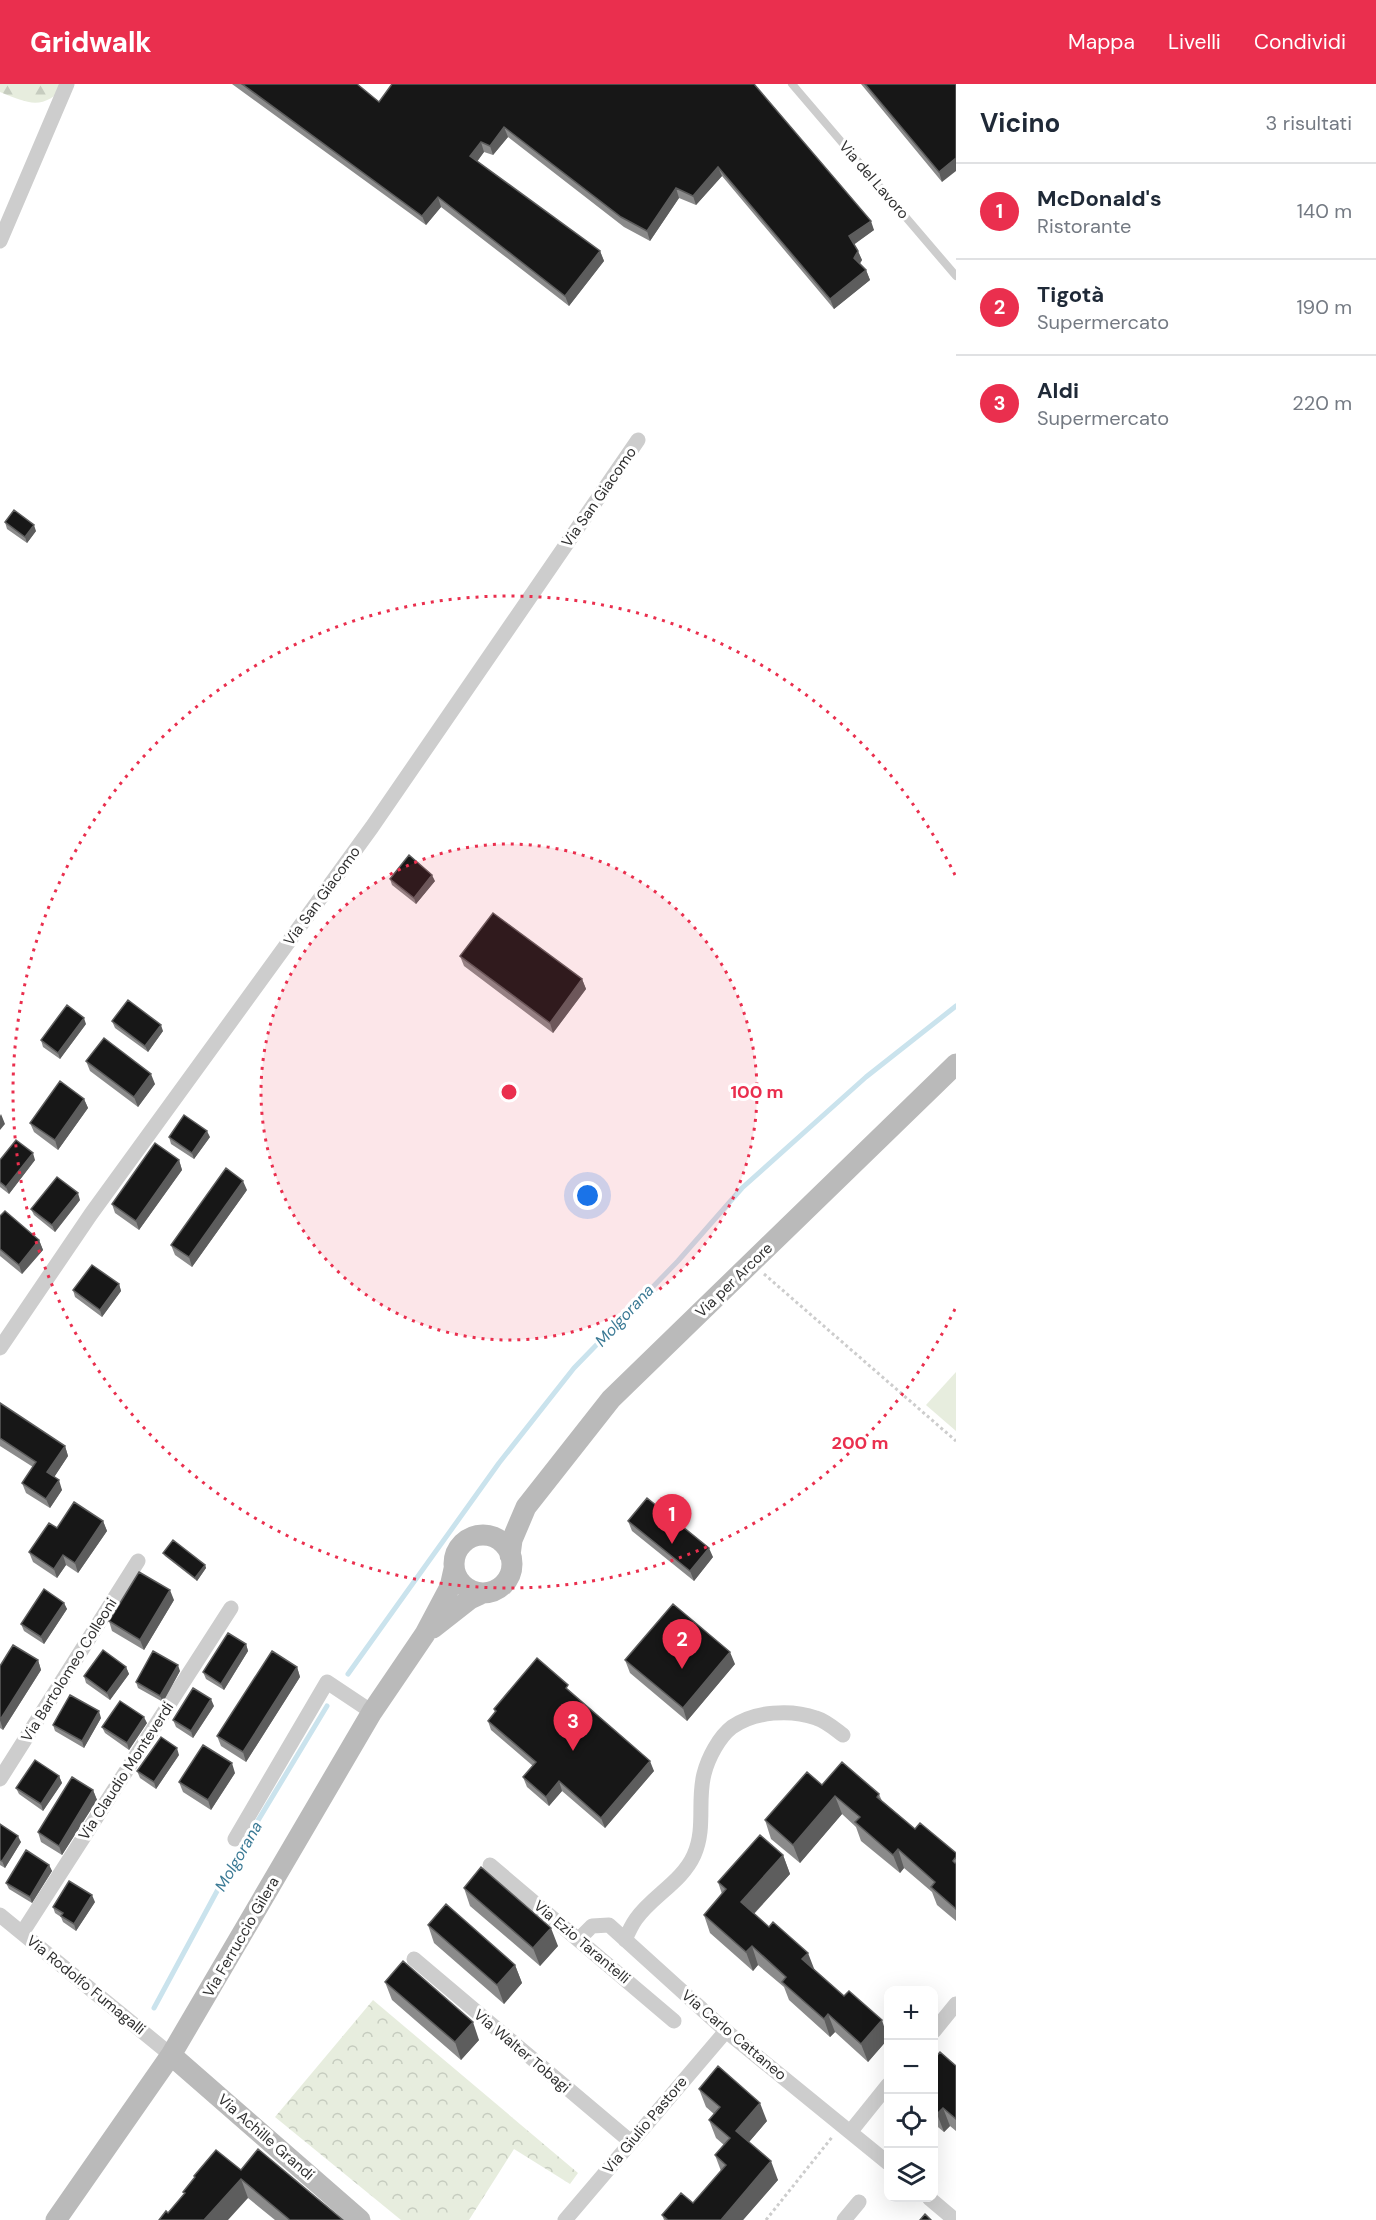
<!DOCTYPE html>
<html lang="it">
<head>
<meta charset="utf-8">
<style>
  :root { --surface:#fff; --page:#f6f6f7; --text:#1f2937; --muted:#747a83; --line:#e0e1e3; --accent:#ea2f4e }
  body { margin:0; font-family:"DM Sans",sans-serif; background:var(--page); color:var(--text) }
  .controls { position:absolute; right:18px; bottom:18px; display:grid; overflow:hidden; border-radius:12px; box-shadow:0 6px 24px #0002 }
  .controls button { width:54px; height:54px; display:grid; place-items:center; padding:0; border:0; border-bottom:2px solid var(--line); background:var(--surface); color:var(--text); font:30px sans-serif }
  .you { position:absolute; left:588px; top:1112px; width:21px; height:21px; margin:-15px; border:4px solid #fff; border-radius:50%; background:#1a73e8; box-shadow:0 0 0 9px #1a73e833 }
  .badge { display:grid; place-items:center; width:39px; height:39px; border-radius:50%; background:var(--accent); color:#fff; font-size:20px; font-weight:700 }
  .pin { position:absolute; translate:-50% -50px; filter:drop-shadow(0 2px 3px #0008) }
  .pin::after { content:''; position:absolute; top:32px; width:21px; height:18px; background:inherit; clip-path:polygon(0 0,100% 0,50% 100%) }
  .list { margin:0; padding:0; list-style:none }
  h2 { display:flex; justify-content:space-between; align-items:center; height:78px; margin:0; padding:0 24px; font-size:26px }
  h2 small { font-size:20px; font-weight:400; color:var(--muted) }
  .list li { display:grid; grid-template-columns:39px 1fr auto; gap:18px; align-items:center; box-sizing:border-box; height:96px; padding:0 24px; border-top:2px solid var(--line) }
  .list b { display:block; font-size:22px; white-space:nowrap }
  .list p { margin:0; font-size:20px; white-space:nowrap; color:var(--muted) }
  .list em { font-size:20px; font-style:normal; color:var(--muted) }
  .icon { flex:none; width:33px; height:33px; fill:none; stroke:currentColor; stroke-width:2; stroke-linecap:round; stroke-linejoin:round }
  .map { position:relative; flex:none; width:956px; height:2136px; overflow:hidden }
  header { display:flex; align-items:center; gap:36px; box-sizing:border-box; height:84px; padding:0 30px; background:var(--accent); color:#fff }
  header strong { font-size:28px }
  nav { display:flex; gap:33px; margin-inline-start:auto; font-size:21px }
  main { display:flex }
  aside { flex:1; background:var(--surface) }
  .map>svg:first-child { display:block }
  .grass { fill:#e7edde }
  .forest { fill:url(#forest-firs) }
  .park { fill:url(#park-crowns) }
  .lines { fill:none; stroke-linecap:round; stroke-linejoin:round }
  .stream { stroke:#cae3ed; stroke-width:5 }
  .path { stroke:#cdcdcd; stroke-width:3; stroke-dasharray:3 3; stroke-linecap:butt }
  .lane { stroke:#cdcdcd; stroke-width:8 }
  .street { stroke:#cdcdcd; stroke-width:15 }
  .secondary { stroke:#bababa; stroke-width:21 }
  .wall { fill:#8b8b8b }
  .shaded-wall { fill:#5d5d5d }
  .building { fill:#171717; stroke:#5d5d5d; stroke-width:1.5 }
  .ring { fill:none; stroke:#ea2f4e; stroke-width:3; stroke-dasharray:3 6 }
  .labels { text-anchor:middle; stroke-width:6; stroke-linejoin:round; paint-order:stroke }
  .street-label { font-size:15px; fill:#303030; stroke:#fff }
  .water-label { font-size:16px; font-style:italic; fill:#3b7a95; stroke:#fff }
  .centre { fill:#ea2f4e; stroke:#fff; stroke-width:3 }
  .ring-label { font-size:18px; text-anchor:middle; font-weight:bold; fill:#ea2f4e; stroke:#fff; stroke-width:6; stroke-linejoin:round; paint-order:stroke }
</style>
</head>
<body>
<header>
<strong>Gridwalk</strong>
<nav><a>Mappa</a><a>Livelli</a><a>Condividi</a></nav>
</header>
<main>
<div class="map">
<svg width="956" height="2136" viewBox="0 0 956 2136">
  <defs>
    <pattern id="forest-firs" width="22" height="20" patternUnits="userSpaceOnUse" patternTransform="scale(1.5)"><rect width="22" height="20" fill="#e7edde"/><path d="M5 1l3.5 6h-7zM16 11l3.5 6h-7z" fill="#c6ccbf"/></pattern>
    <pattern id="park-crowns" width="20" height="18" patternUnits="userSpaceOnUse" patternTransform="scale(1.5)"><rect width="20" height="18" fill="#e7edde"/><path d="M2 6a3 3 0 1 1 6 0M12 15a3 3 0 1 1 6 0" fill="none" stroke="#c6ccbf"/></pattern>
  </defs>
  <rect width="100%" height="100%" fill="#fff"/>
  <path class="grass" d="M956 1288V1347L926 1321Z"/>
  <path class="forest" d="M0 0H67C43 27 30 20 0 8Z"/>
  <path class="park" d="M373 1916 578 2089 570 2100 514 2065 469 2136H401L275 2033Z"/>
  <g class="lines">
    <path class="stream" d="M348 1590 499 1379 574 1284 678 1177 742 1104 866 993 956 922
      M154 1924 230 1783 327 1622"/>
    <path class="path" d="M764 1190 956 1357
      M766 2136 833 2052"/>
    <path class="lane" d="M792 0 956 192"/>
    <path class="street" d="M0 157 67 0
      M0 1264 91 1130 372 743 638 356
      M0 1695 138 1477
      M235 1755 327 1598 372 1628
      M490 1781 674 1937
      M0 1831 171 1971
      M22 1849 231 1524
      M579 1855 592 1842 609 1841 726 1947 888 2079
      M625 1856C628 1849 631 1842 636 1835 652 1812 682 1798 694 1771 706 1744 697 1717 704 1690 708 1674 719 1653 732 1643 755 1627 791 1625 816 1634 826 1637 835 1645 843 1651
      M414 1875 631 2058
      M934 1947 956 1920
      M851 2047 888 2001
      M929 2114 955 2136
      M565 2136 726 1947
      M844 2136 859 2118"/>
    <path class="secondary" d="M454 1480a29 29 0 1 1 58 0a29 29 0 1 1-58 0Z
      M510 1471 512 1456 526 1423 611 1315 956 980
      M433 1544 470 1515 483 1509
      M171 1971 360 2136
      M56 2136 171 1971 372 1628 425 1550 450 1503 454 1485"/>
  </g>
  <path class="wall" d="M232 0H357L379 18 754 0 874 146 854 160 862 176 860 180 866 186 870 196 834 225 722 92 696 121 679 114 650 157 624 143 508 53 493 71 484 68 477 77 600 167 604 177 569 222 441 123 426 141Z
    M861 0H956L942 98Z
    M5 438 36 447 27 459 7 445Z
    M390 795 435 797 416 820 392 801Z
    M460 872 582 895 586 905 553 949 464 882Z
    M112 937 163 947 148 968 115 944Z
    M86 940 60 975 43 963 41 956Z
    M86 977 155 1000 138 1023 90 987Z
    M84 1015 88 1024 58 1066 34 1048 30 1039Z
    M169 1053H210L194 1075 171 1060Z
    M0 1076H35L9 1110 0 1103Z
    M179 1076 182 1086 139 1146 115 1129 112 1120Z
    M247 1106 192 1183 175 1171 171 1161Z
    M80 1116 55 1148 34 1131 31 1125Z
    M0 1132 39 1156 43 1166 22 1190 0 1172Z
    M119 1200 121 1207 102 1233 75 1213 73 1206Z
    M0 1319 65 1362 68 1372 54 1393 62 1406 50 1424 26 1409 22 1399 33 1383 0 1362Z
    M103 1437 107 1447 78 1489 66 1481 57 1494 33 1478 29 1468 57 1444Z
    M628 1437 713 1473 694 1497 632 1447Z
    M163 1469 205 1481 206 1484 197 1497 165 1472Z
    M174 1516 144 1566 112 1547 109 1537Z
    M64 1519 67 1525 44 1560 24 1547 21 1540Z
    M246 1560 248 1567 224 1606 206 1595 203 1588Z
    M38 1576 41 1586 3 1646 0 1644V1582Z
    M625 1576 735 1580 687 1637 630 1589Z
    M126 1583 129 1590 110 1616 86 1599 84 1592Z
    M297 1583 300 1593 246 1678 221 1662 217 1652Z
    M180 1587 163 1618 138 1604 136 1598Z
    M571 1609 654 1687 605 1744 562 1707 549 1722 527 1703 523 1693 533 1682 491 1646 488 1637 495 1629 494 1625Z
    M214 1622 193 1654 176 1643 173 1636Z
    M101 1634 84 1664 55 1647 53 1641Z
    M147 1639 129 1666 105 1649 102 1643Z
    M179 1671 156 1705 140 1694 137 1687Z
    M235 1689 211 1726 183 1708 179 1698Z
    M59 1692 62 1699 43 1727 19 1710 16 1704Z
    M822 1701 879 1710 882 1717 915 1745 956 1769V1837L937 1821 932 1808 904 1784 900 1789 861 1757 856 1743 842 1730 800 1779 771 1755 765 1736Z
    M93 1706 97 1716 62 1771 41 1758 38 1748Z
    M0 1740 21 1758 5 1784 0 1781Z
    M783 1771 790 1790 754 1830 814 1885 888 1953V1955L868 1978 835 1948 830 1953 789 1916 784 1903 758 1881 753 1887 710 1849 704 1831 722 1810 718 1798Z
    M49 1781 52 1787 32 1819 9 1805 6 1799Z
    M464 1804 558 1862 540 1882 470 1822Z
    M95 1818 76 1847 63 1838 61 1833 55 1829 53 1823Z
    M428 1841 515 1881 522 1899 504 1920 434 1859Z
    M385 1898 479 1956 461 1976 392 1916Z
    M933 1976 956 1982V2047L950 2042 944 2048 933 2039Z
    M699 2005 767 2037 749 2058 778 2096 743 2136H664L662 2131 693 2119 721 2087 715 2071 724 2061 716 2054 709 2036 714 2030 706 2023Z
    M241 2086 343 2136H275L248 2114 159 2136 168 2129 184 2110 183 2108 194 2094V2092Z"/>
  <path class="shaded-wall" d="M504 43 508 53 493 71 490 62Z
    M481 58 484 68 474 82 470 72Z
    M956 74V87L942 98 939 88Z
    M718 83 722 92 696 121 693 112Z
    M676 104 679 114 650 157 647 147Z
    M438 113 441 123 426 141 422 132Z
    M871 137 874 146 852 162 849 152Z
    M600 167 604 177 569 222 565 212Z
    M858 167 862 176 857 183 854 174Z
    M866 186 870 196 834 225 830 215Z
    M34 441 36 447 27 459 25 453Z
    M432 791 435 797 416 820 414 814Z
    M582 895 586 905 553 949 550 939Z
    M84 934 86 940 60 975 58 969Z
    M161 941 163 947 148 968 145 962Z
    M151 990 155 1000 138 1023 134 1013Z
    M84 1015 88 1024 58 1066 55 1056Z
    M1 1030 5 1040 0 1046V1032Z
    M207 1047 210 1053 194 1075 192 1069Z
    M33 1069 35 1076 9 1110 6 1103Z
    M179 1076 182 1086 139 1146 136 1137Z
    M243 1097 247 1106 192 1183 189 1173Z
    M78 1109 80 1116 55 1148 52 1141Z
    M39 1156 43 1166 22 1190 19 1181Z
    M119 1200 121 1207 102 1233 100 1226Z
    M65 1362 68 1372 51 1398 47 1388Z
    M59 1396 62 1406 50 1424 46 1415Z
    M103 1437 107 1447 78 1489 75 1479Z
    M709 1464 713 1473 694 1497 690 1487Z
    M63 1471 66 1481 57 1494 54 1485Z
    M205 1481 206 1484 197 1497 195 1494Z
    M170 1506 174 1516 144 1566 140 1556Z
    M64 1519 67 1525 44 1560 41 1553Z
    M246 1560 248 1567 224 1606 221 1600Z
    M730 1568 735 1580 687 1637 683 1624Z
    M38 1576 41 1586 3 1646 0 1636Z
    M178 1581 180 1587 163 1618 160 1612Z
    M126 1583 129 1590 110 1616 107 1609Z
    M297 1583 300 1593 246 1678 243 1668Z
    M211 1615 214 1622 193 1654 191 1647Z
    M99 1627 101 1634 84 1664 82 1657Z
    M144 1633 147 1639 129 1666 127 1659Z
    M177 1664 179 1671 156 1705 154 1698Z
    M650 1677 654 1687 605 1744 601 1734Z
    M232 1679 235 1689 211 1726 208 1716Z
    M59 1692 62 1699 43 1727 41 1720Z
    M559 1697 562 1707 549 1722 546 1713Z
    M93 1706 97 1716 62 1771 59 1762Z
    M835 1712 842 1730 800 1779 793 1761Z
    M18 1752 21 1758 5 1784 2 1777Z
    M898 1765 904 1784 900 1789 893 1771Z
    M783 1771 790 1790 748 1836 741 1818Z
    M49 1781 52 1787 32 1819 30 1813Z
    M92 1811 95 1818 76 1847 74 1840Z
    M551 1844 558 1862 540 1882 533 1864Z
    M752 1862 758 1881 753 1887 746 1868Z
    M808 1869 815 1887 802 1875Z
    M515 1881 522 1899 504 1920 497 1901Z
    M828 1930 835 1948 830 1953 824 1935Z
    M882 1936 888 1955 868 1978 861 1960Z
    M473 1938 479 1956 461 1976 455 1958Z
    M760 2019 767 2037 743 2065 736 2047Z
    M943 2024 950 2042 944 2048 937 2030Z
    M771 2077 778 2096 743 2136H721Z
    M241 2095 248 2114 228 2136H204Z"/>
  <path class="building" d="M242 0H357L379 18 392 0H754L871 137 849 152 858 167 854 174 866 186 830 215 718 83 693 112 676 104 647 147 621 133 504 43 490 62 481 58 470 72 600 167 565 212 438 113 422 132Z
    M865 0H956V74L939 88Z
    M14 426 34 441 25 453 5 438Z
    M409 771 432 791 414 814 390 795Z
    M493 829 582 895 550 939 460 872Z
    M128 916 161 941 145 962 112 937Z
    M67 921 84 934 58 969 41 956Z
    M104 954 151 990 134 1013 86 977Z
    M60 997 84 1015 55 1056 30 1039Z
    M184 1031 207 1047 192 1069 169 1053Z
    M16 1056 33 1069 6 1103 0 1098V1076Z
    M155 1059 179 1076 136 1137 112 1120Z
    M226 1084 243 1097 189 1173 171 1161Z
    M57 1093 78 1109 52 1141 31 1125Z
    M5 1127 39 1156 19 1181 0 1165V1132Z
    M92 1181 119 1200 100 1226 73 1206Z
    M0 1319 65 1362 47 1388 59 1396 46 1415 22 1399 36 1378 0 1354Z
    M647 1414 709 1464 690 1487 628 1437Z
    M74 1418 103 1437 75 1479 63 1471 54 1485 29 1468 49 1439 57 1444Z
    M173 1456 205 1481 195 1494 163 1469Z
    M139 1488 170 1506 140 1556 109 1537Z
    M44 1505 64 1519 41 1553 21 1540Z
    M673 1520 730 1568 683 1624 625 1576Z
    M228 1549 246 1560 221 1600 203 1588Z
    M13 1561 38 1576 0 1636V1582Z
    M103 1566 126 1583 107 1609 84 1592Z
    M153 1567 178 1581 160 1612 136 1598Z
    M272 1567 297 1583 243 1668 217 1652Z
    M537 1574 568 1601 566 1604 650 1677 601 1734 559 1697 546 1713 523 1693 536 1678 488 1637 496 1627 494 1625Z
    M193 1604 211 1615 191 1647 173 1636Z
    M70 1611 99 1627 82 1657 53 1641Z
    M120 1617 144 1633 127 1659 102 1643Z
    M161 1653 177 1664 154 1698 137 1687Z
    M203 1661 232 1679 208 1716 179 1698Z
    M35 1676 59 1692 41 1720 16 1704Z
    M842 1678 879 1710 877 1713 915 1745 920 1739 956 1769V1773L953 1777 956 1780V1825L931 1803 935 1798 898 1765 893 1771 855 1738 860 1733 835 1712 793 1761 765 1736 807 1688 822 1701Z
    M72 1693 93 1706 59 1762 38 1748Z
    M0 1740 18 1752 2 1777 0 1776Z
    M760 1751 783 1771 741 1818 769 1843 773 1838 808 1869 802 1875 844 1912 849 1907 882 1936 861 1960 828 1930 824 1935 782 1898 786 1893 752 1862 746 1868 704 1831 726 1805 718 1798Z
    M26 1766 49 1781 30 1813 6 1799Z
    M481 1783 551 1844 533 1864 464 1804Z
    M69 1797 92 1811 74 1840 61 1832 63 1829 53 1823Z
    M446 1820 515 1881 497 1901 428 1841Z
    M403 1877 473 1938 455 1958 385 1898Z
    M940 1968 956 1982V2035L943 2024 937 2030 933 2027V1976Z
    M718 1982 760 2019 736 2047 771 2077 721 2136H668L662 2131 681 2109 693 2119 726 2081 715 2071 730 2054 709 2036 720 2023 699 2005Z
    M258 2065 343 2136H290L241 2095 204 2136H159L166 2127 168 2129 185 2109 183 2108 195 2093 194 2092 216 2066 241 2086Z
    M925 2130 931 2136H920Z"/>
  <circle cx="509" cy="1008" r="248" fill="#ea2f4e" fill-opacity=".12"/>
  <g class="ring">
    <circle cx="509" cy="1008" r="248"/>
    <path d="M955 1225A496 496 0 1 1 955 791"/>
  </g>
  <g class="labels">
    <g class="street-label">
      <text transform="translate(874 96) rotate(49)" y="5">Via del Lavoro</text>
      <text transform="translate(599 413) rotate(-55)" y="5">Via San Giacomo</text>
      <text transform="translate(322 812) rotate(-54)" y="5">Via San Giacomo</text>
      <text transform="translate(734 1196) rotate(-44)" y="5">Via per Arcore</text>
      <text transform="translate(69 1586) rotate(-58)" y="5">Via Bartolomeo Colleoni</text>
      <text transform="translate(126 1687) rotate(-57)" y="5">Via Claudio Monteverdi</text>
      <text transform="translate(241 1853) rotate(-60)" y="5">Via Ferruccio Gilera</text>
      <text transform="translate(582 1858) rotate(40)" y="5">Via Ezio Tarantelli</text>
      <text transform="translate(86 1901) rotate(39)" y="5">Via Rodolfo Fumagalli</text>
      <text transform="translate(734 1951) rotate(40)" y="5">Via Carlo Cattaneo</text>
      <text transform="translate(522 1967) rotate(40)" y="5">Via Walter Tobagi</text>
      <text transform="translate(645 2041) rotate(-50)" y="5">Via Giulio Pastore</text>
      <text transform="translate(266 2053) rotate(41)" y="5">Via Achille Grandi</text>
    </g>
    <g class="water-label">
      <text transform="translate(624 1231) rotate(-47)" y="6">Molgorana</text>
      <text transform="translate(238 1772) rotate(-60)" y="6">Molgorana</text>
    </g>
  </g>
  <circle cx="509" cy="1008" r="9" class="centre"/>
  <g class="ring-label">
    <text x="757" y="1014">100 m</text>
    <text x="860" y="1365">200 m</text>
  </g>
</svg>
<div class="controls">
<button>+</button>
<button>−</button>
<button><svg class="icon" aria-label="locate" viewBox="0 0 24 24"><circle cx="12" cy="12" r="6"/><path d="M12 2v4M12 18v4M2 12h4M18 12h4"/></svg></button>
<button><svg class="icon" aria-label="layers" viewBox="0 0 24 24"><path d="M12 4l9 5-9 5-9-5zM3 14l9 5 9-5"/></svg></button>
</div>
<div class="you"></div>
<div class="pin badge" style="left:672px;top:1460px">1</div>
<div class="pin badge" style="left:682px;top:1585px">2</div>
<div class="pin badge" style="left:573px;top:1667px">3</div>
</div>
<aside>
<h2>Vicino<small>3 risultati</small></h2>
<ul class="list">
<li><span class="badge">1</span><div><b>McDonald's</b><p>Ristorante</p></div><em>140 m</em></li>
<li><span class="badge">2</span><div><b>Tigotà</b><p>Supermercato</p></div><em>190 m</em></li>
<li><span class="badge">3</span><div><b>Aldi</b><p>Supermercato</p></div><em>220 m</em></li>
</ul>
</aside>
</main>
</body>
</html>
